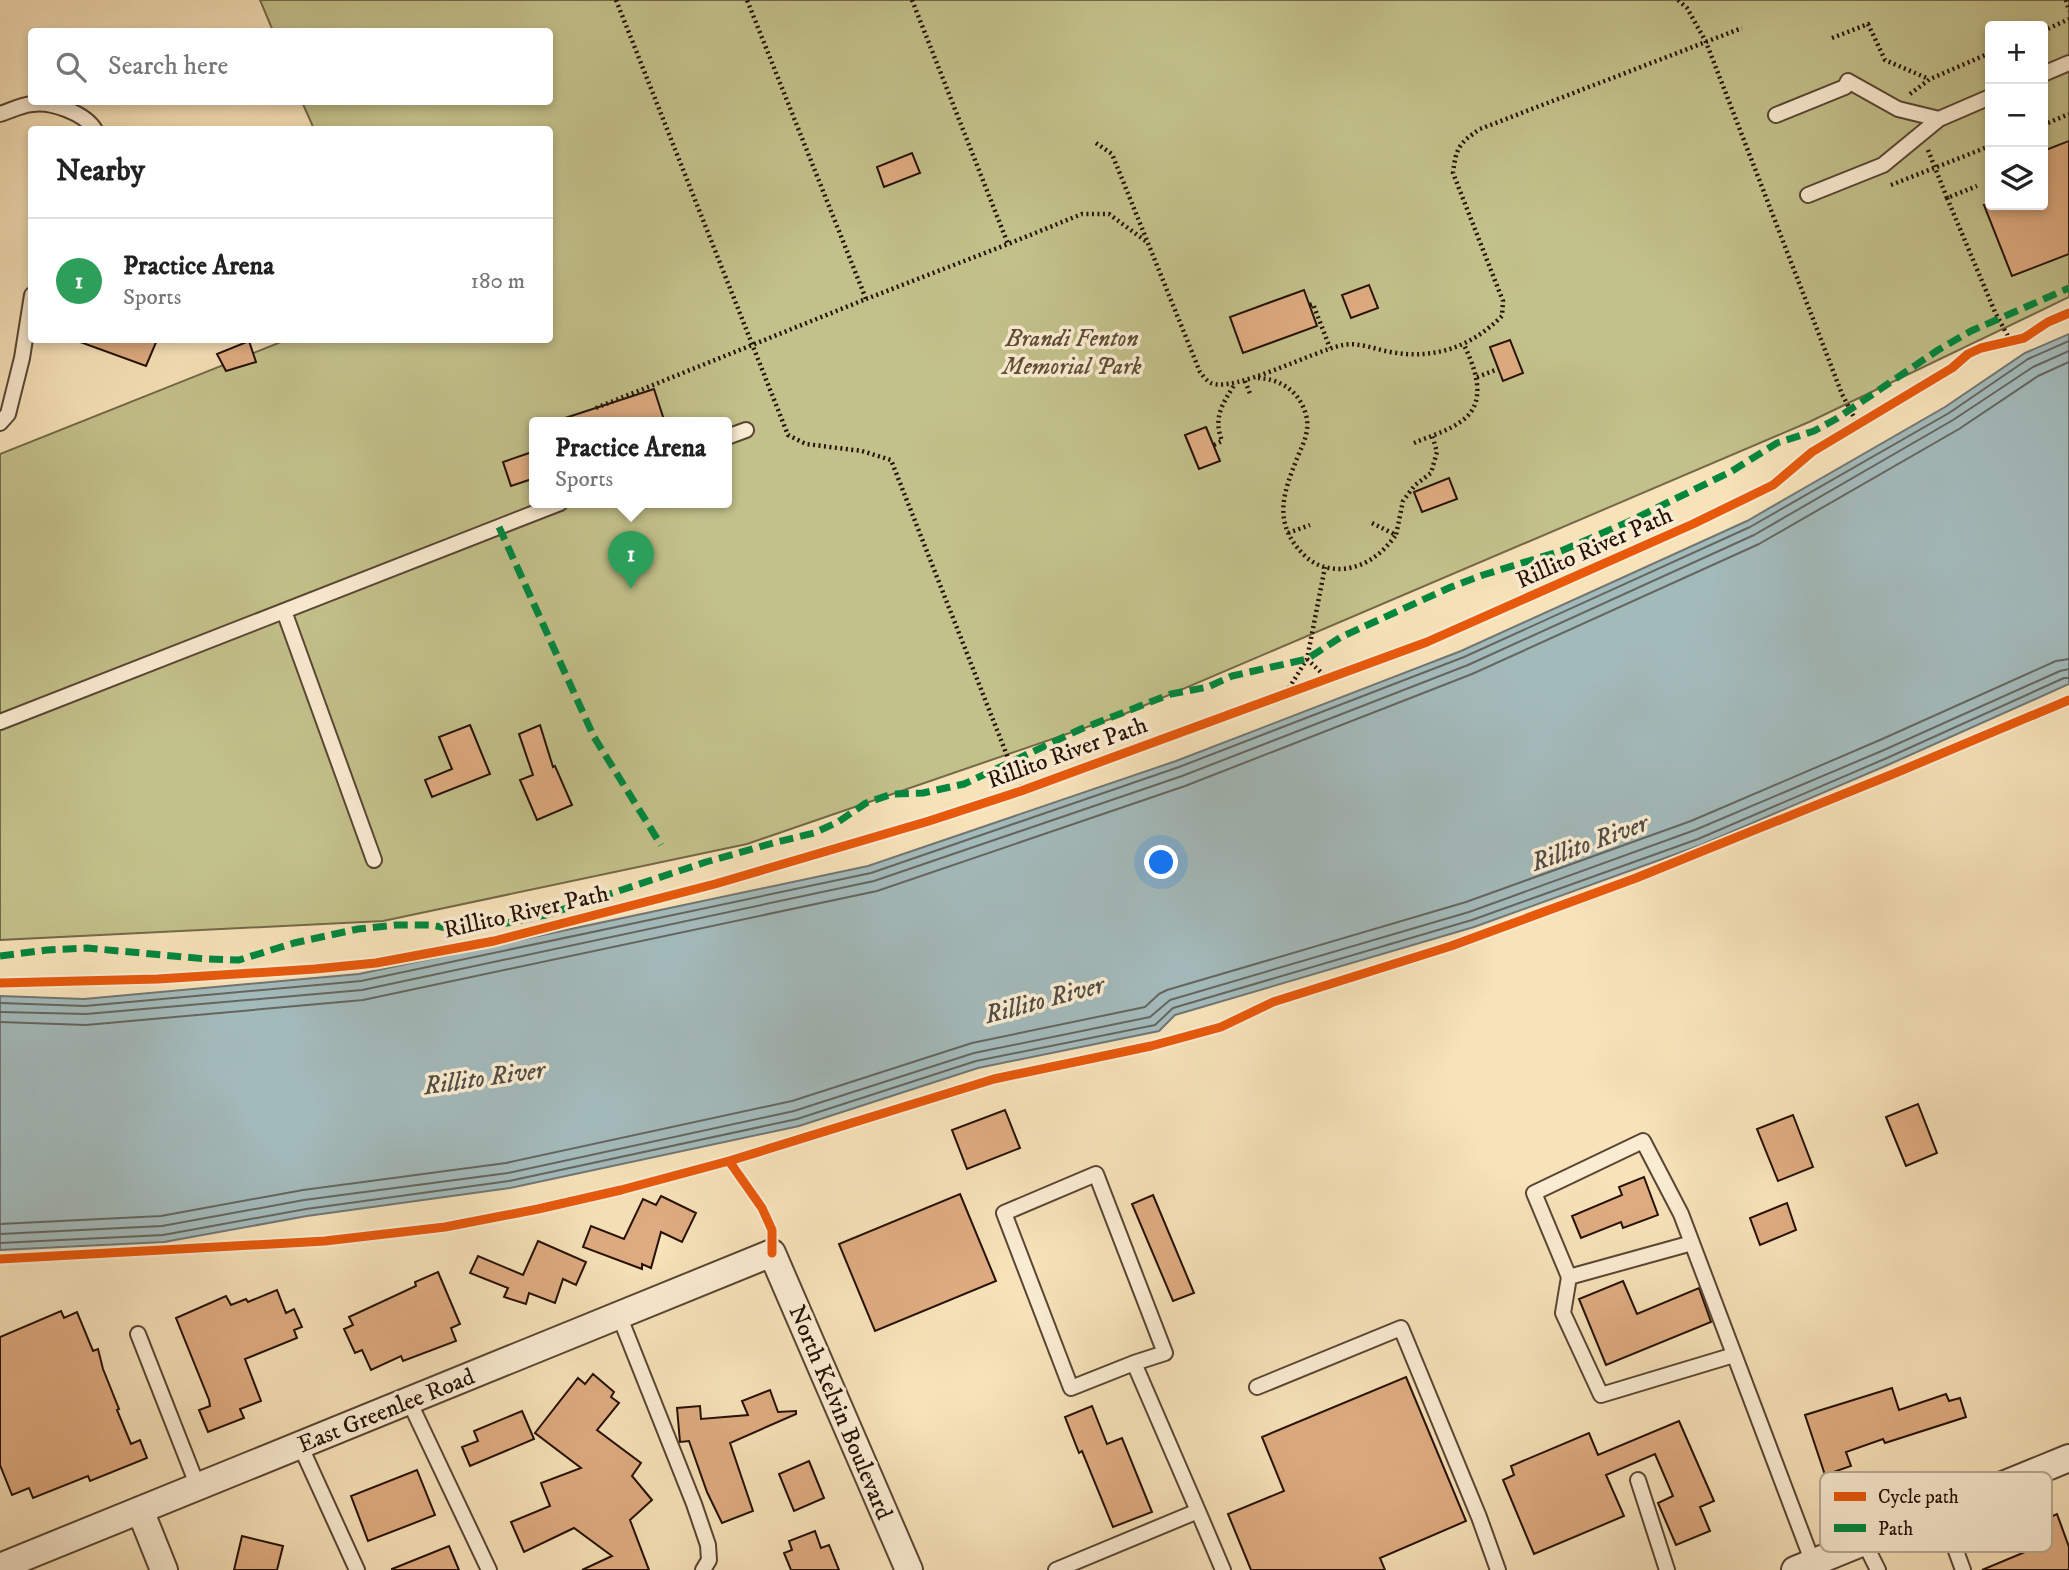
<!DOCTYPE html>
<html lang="en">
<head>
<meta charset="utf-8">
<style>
  :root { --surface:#fff; --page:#f6f6f6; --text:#222; --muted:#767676; --line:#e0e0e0; --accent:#8f2418 }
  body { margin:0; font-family:"IM FELL DW Pica",serif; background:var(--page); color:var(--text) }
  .controls { position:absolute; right:21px; top:21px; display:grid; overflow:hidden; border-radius:7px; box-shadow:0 4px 10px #0003 }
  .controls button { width:63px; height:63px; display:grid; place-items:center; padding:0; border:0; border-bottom:2px solid var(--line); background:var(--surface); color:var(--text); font:35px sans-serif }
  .you { position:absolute; left:1162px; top:863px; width:24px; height:24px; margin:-18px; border:5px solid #fff; border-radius:50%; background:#1a73e8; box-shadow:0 0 0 10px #1a73e833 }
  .badge { display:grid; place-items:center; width:46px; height:46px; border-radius:50%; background:var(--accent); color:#fff; font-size:23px; font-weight:700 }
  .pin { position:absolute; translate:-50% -58px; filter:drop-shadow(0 2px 4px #0008) }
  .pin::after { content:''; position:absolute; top:37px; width:24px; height:21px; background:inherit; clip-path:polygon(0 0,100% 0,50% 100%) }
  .popup { position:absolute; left:529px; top:417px; width:203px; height:91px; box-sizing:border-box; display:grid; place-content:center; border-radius:7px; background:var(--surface); filter:drop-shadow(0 2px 5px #0005); font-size:23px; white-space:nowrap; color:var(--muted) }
  .popup b { font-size:26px; color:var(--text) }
  .popup::after { content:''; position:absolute; left:50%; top:100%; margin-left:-14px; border:14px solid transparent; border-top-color:var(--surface) }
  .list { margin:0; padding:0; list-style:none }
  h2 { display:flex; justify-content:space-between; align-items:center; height:91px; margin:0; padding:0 28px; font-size:30px }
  h2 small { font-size:23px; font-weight:400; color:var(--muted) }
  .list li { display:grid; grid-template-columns:46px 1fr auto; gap:21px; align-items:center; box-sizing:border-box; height:126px; padding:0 28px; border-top:2px solid var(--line) }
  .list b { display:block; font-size:26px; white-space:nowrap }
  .list p { margin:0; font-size:23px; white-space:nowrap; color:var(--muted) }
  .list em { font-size:23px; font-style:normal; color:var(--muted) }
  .icon { flex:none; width:38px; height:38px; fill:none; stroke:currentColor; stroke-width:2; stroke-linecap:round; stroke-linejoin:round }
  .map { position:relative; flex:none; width:2069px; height:1570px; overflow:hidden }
  .search { position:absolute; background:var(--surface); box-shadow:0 4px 10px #0003; left:28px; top:28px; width:525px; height:77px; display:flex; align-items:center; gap:18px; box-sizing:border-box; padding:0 24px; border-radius:7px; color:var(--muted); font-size:26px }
  .panel { position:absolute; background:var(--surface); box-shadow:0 4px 10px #0003; left:28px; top:126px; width:525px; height:217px; border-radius:7px }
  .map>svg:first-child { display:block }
  .green { fill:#c3c18b; stroke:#746948; stroke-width:2; fill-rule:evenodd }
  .water { fill:#a3babb; stroke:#717673; stroke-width:2 }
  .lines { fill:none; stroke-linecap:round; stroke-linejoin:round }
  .shore { stroke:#646660; stroke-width:2 }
  .building { fill:#dfac81; stroke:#251106; stroke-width:2 }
  .lane-casing { stroke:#5a4533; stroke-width:18 }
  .street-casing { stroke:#5a4533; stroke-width:30 }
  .path { stroke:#251106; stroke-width:4.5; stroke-dasharray:2 3.5; stroke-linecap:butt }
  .lane { stroke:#faecd2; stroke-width:14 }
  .street { stroke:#faecd2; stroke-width:26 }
  .quiet { stroke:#00873e; stroke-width:7; stroke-dasharray:14 7; stroke-linecap:butt }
  .cycleway-casing { stroke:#faecd2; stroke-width:13 }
  .cycleway { stroke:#e8590c; stroke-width:9 }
  .labels { text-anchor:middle; stroke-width:7; stroke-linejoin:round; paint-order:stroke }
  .park-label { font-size:24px; font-style:italic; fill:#5c4f35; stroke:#faecd2 }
  .street-label { font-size:24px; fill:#251106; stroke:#faecd2 }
  .water-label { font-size:26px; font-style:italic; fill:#514c45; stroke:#faecd2 }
  .key { fill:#faecd2; stroke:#baaa95; stroke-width:2 }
  .key-label { font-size:19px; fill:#251106 }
</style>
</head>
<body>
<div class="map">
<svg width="2069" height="1570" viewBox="0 0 2069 1570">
  <rect width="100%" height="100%" fill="#f7e2b9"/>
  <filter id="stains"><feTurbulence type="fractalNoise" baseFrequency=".00286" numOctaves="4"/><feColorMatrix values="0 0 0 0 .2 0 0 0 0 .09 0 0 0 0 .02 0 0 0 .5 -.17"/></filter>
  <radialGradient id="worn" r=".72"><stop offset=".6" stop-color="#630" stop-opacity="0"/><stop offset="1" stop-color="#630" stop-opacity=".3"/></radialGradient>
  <path class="green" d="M260 0H2069V297L1809 422 1122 715 747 844 383 921 0 940V454L286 340H550V130L314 129 302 102H550V32L273 31ZM1990 26H2043V205H1990ZM535 423H727V503H535Z"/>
  <path class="water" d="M2069 334V684L1890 764 1701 845 1474 927 1175 1015 1159 1031 978 1068 799 1126 510 1188 307 1216 164 1242 0 1250V996L84 999 359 974 868 866 1176 761 1461 651 1747 521 1945 407 2025 353Z"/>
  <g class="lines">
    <path class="shore" d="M0 1003 85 1006 361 981 871 873 1179 767 1464 657 1750 527 1949 413 2028 359 2069 341
      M0 1012 86 1014 362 990 874 881 1182 776 1468 665 1754 535 1953 420 2033 367 2069 351
      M0 1022 86 1025 363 1000 877 891 1185 786 1472 674 1759 544 1959 429 2038 376 2069 362
      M0 1224 161 1216 303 1190 506 1163 792 1101 972 1043 1145 1007 1159 994 1167 990 1466 902 1691 821 1880 740 2056 661 2069 659
      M0 1234 162 1226 304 1200 508 1173 794 1111 974 1053 1150 1017 1170 1000 1469 912 1695 830 1884 750 2060 671 2069 669
      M0 1243 163 1235 306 1209 509 1181 797 1119 976 1061 1155 1025 1173 1008 1472 920 1698 839 1887 758 2064 678H2069"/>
  </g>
  <path class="building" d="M2069 141V254L2012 276 1984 205H2043V151Z
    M912 153 920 173 884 187 877 167Z
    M1369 285 1378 308 1351 318 1342 295Z
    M1304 290 1317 326 1243 353 1230 317Z
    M81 340H157L146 366 80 342Z
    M1510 340 1523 373 1503 381 1490 347Z
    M249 341 256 362 226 371 217 354Z
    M654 389 665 423H563L562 419Z
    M1206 427 1220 461 1199 469 1185 435Z
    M535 451V478L511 486 503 462Z
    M1449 478 1457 499 1422 512 1414 492Z
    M470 725 490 774 432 797 425 780 452 769 439 737Z
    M540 725 553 767 555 766 572 805 537 820 520 780 533 775 519 734Z
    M1918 1104 1937 1153 1906 1166 1886 1117Z
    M1005 1110 1020 1148 967 1169 952 1130Z
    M1793 1115 1813 1167 1778 1181 1757 1129Z
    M1644 1177 1658 1215 1623 1228 1621 1222 1581 1238 1572 1216 1622 1195 1619 1187Z
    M960 1194 996 1281 875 1331 839 1244Z
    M1153 1195 1194 1293 1173 1301 1132 1204Z
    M661 1196 696 1213 682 1242 661 1232 651 1268 642 1264V1269L583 1247 591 1226 624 1239 643 1199 656 1205Z
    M1787 1203 1796 1230 1760 1245 1750 1218Z
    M538 1241 586 1262 576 1285 563 1279 555 1303 529 1293 526 1304 504 1297 508 1288 470 1273 478 1256 523 1275Z
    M438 1272 460 1324 451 1328 456 1341 403 1361 401 1356 371 1370 362 1350 355 1353 344 1329 353 1325 349 1317 416 1286 415 1282Z
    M1623 1281 1637 1314 1699 1288 1711 1322 1606 1365 1579 1299Z
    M277 1290 286 1313 294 1309 302 1327 294 1330 297 1338 245 1359 261 1401 240 1409 244 1418 208 1432 199 1410 210 1406 209 1400 176 1318 226 1296 231 1305 246 1299 248 1302Z
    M61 1311 64 1318 77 1312 93 1351 98 1349 103 1369 119 1409 117 1410 131 1444 140 1440 147 1458 90 1481 88 1476 33 1498 29 1488 12 1495 0 1465V1337Z
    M593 1374 614 1392 611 1397 619 1403 597 1430 641 1463 632 1476 652 1500 630 1520 649 1570H582L612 1556 574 1528 524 1552 511 1522 550 1506 541 1483 581 1468 535 1433 578 1378 585 1384Z
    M1406 1377 1466 1521 1380 1558 1385 1570H1251L1228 1514 1284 1491 1262 1437Z
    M1892 1388 1899 1410 1946 1394 1949 1401 1960 1398 1966 1417 1885 1443 1883 1439 1846 1452 1851 1466 1825 1475 1805 1415Z
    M770 1390 778 1412 796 1411V1414L730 1443 753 1511 722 1523 707 1492 689 1441 680 1442 677 1408 700 1406 701 1419 748 1415 742 1401Z
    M1092 1406 1107 1444 1122 1438 1152 1512 1113 1527 1082 1451 1079 1453 1065 1417Z
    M522 1411 534 1439 470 1466 462 1447 478 1441 474 1431Z
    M1679 1421 1714 1501 1700 1507 1710 1531 1676 1545 1658 1503 1673 1496 1655 1454 1606 1475 1624 1516 1534 1554 1503 1480 1514 1475 1511 1466 1589 1433 1598 1455Z
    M809 1461 824 1498 794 1511 779 1474Z
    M417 1470 435 1515 368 1541 351 1496Z
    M2057 1514 2069 1547V1570H1982L2030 1550 2022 1529Z
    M815 1531 821 1548 829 1545 839 1570H791L784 1553 792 1550 789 1541Z
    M242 1536 283 1546 277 1570H234Z
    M449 1546 459 1570H392V1569Z"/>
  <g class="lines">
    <defs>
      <path id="lane" d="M2043 74 2069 63
        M0 114C10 111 21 105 32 104 51 101 85 113 95 130
        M1776 115 1845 87 1848 81 1898 109 1939 119 1883 165 1808 195
        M1939 119 1990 97
        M0 423 8 414 22 358 32 295
        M727 437 746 430
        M284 611 374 860
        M0 722 560 503
        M1569 1277 1692 1243
        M619 1315 694 1504 708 1545 709 1560 703 1570
        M138 1334 198 1487
        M1734 1355 1601 1395 1563 1313 1569 1277 1534 1193 1643 1141 1681 1214 1813 1563
        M1134 1363 1071 1388 1004 1213 1096 1174 1165 1353 1134 1363 1198 1511
        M1257 1387 1401 1328 1479 1517 1498 1570
        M409 1401 489 1570
        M300 1445 357 1570
        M1638 1480 1667 1570
        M1941 1510 1963 1570
        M1864 1542 1878 1570
        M1056 1570 1198 1511 1223 1570"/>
      <path id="street" d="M140 1510 164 1570
        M0 1567 772 1253 909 1570
        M1795 1570 2069 1458"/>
    </defs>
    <use href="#lane" class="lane-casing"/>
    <use href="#street" class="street-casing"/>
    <path class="path" d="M616 0 788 435 806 444 862 451 891 460 1021 791
      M912 0 1008 244 1082 214H1109L1147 242
      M1678 0 1687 8 1706 42 1842 394 1858 425
      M2066 0 2069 11
      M2043 31 2069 19
      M1832 38 1868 24 1885 60 1929 79
      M1910 94 1930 79 1990 53
      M2043 125 2069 114
      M1096 143 1112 154 1200 372C1203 376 1207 381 1211 383 1234 393 1313 351 1343 345 1359 342 1374 349 1390 352 1434 360 1471 347 1502 316L1503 301 1453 173C1456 148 1459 143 1480 129L1742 28
      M1928 150 1947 198 1977 186
      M1891 185 1990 146
      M1947 198 1995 312 2011 342
      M866 299 1008 244
      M1310 305 1313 304 1330 348
      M1477 377 1498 369
      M1258 378C1281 379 1300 392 1306 415 1310 430 1304 442 1298 456 1283 493 1272 523 1304 555 1316 567 1333 571 1349 568 1370 564 1384 551 1396 535
      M1245 381 1251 396
      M596 408 866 299 747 0
      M1414 443C1430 436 1449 431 1463 420 1488 401 1475 368 1464 345
      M1214 445 1222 441C1213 418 1222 404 1235 384
      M1372 523 1396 535 1403 501 1415 485 1431 473 1437 452 1432 435
      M1288 533 1310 525
      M1307 659 1326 677
      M1286 693 1307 659 1325 567"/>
    <use href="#lane" class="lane"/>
    <use href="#street" class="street"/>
    <path class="quiet" d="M499 527 594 737 661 845
      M0 956 47 950 87 948 206 959 239 960 294 943 358 929 396 925H431L451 929 483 928 546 915 706 862 777 842 814 833 838 822 866 803 892 794 923 793 964 784 1081 729 1171 694 1208 687 1232 676 1307 659 1341 637 1451 587 1483 575 1561 551 1628 522 1732 471 1777 443 1814 431 1836 419 1938 350 1971 331 2069 288"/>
    <defs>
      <path id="cycleway" d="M0 983 158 979 315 969 376 963 494 941 715 884 929 821 1021 791 1427 642 1693 524 1773 485 1812 452 1952 368 1968 354 1981 348 2024 338 2048 322 2069 313
        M729 1161 762 1208 772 1230V1253
        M0 1259 325 1241 445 1227 538 1209 621 1190 729 1161 994 1079 1151 1046 1221 1027 1273 1002 1451 946 1636 878 1893 774 2069 700"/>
    </defs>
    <use href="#cycleway" class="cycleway-casing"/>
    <use href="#cycleway" class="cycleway"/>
  </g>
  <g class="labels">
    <g class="park-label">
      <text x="1072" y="346">Brandi Fenton<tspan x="1072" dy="28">Memorial Park</tspan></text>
    </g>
    <g class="street-label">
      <text transform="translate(1594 547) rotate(-24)" y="8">Rillito River Path</text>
      <text transform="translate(1067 752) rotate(-20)" y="8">Rillito River Path</text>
      <text transform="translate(526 911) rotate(-13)" y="8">Rillito River Path</text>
      <text transform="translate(386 1410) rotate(-22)" y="8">East Greenlee Road</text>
      <text transform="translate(841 1412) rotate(67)" y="8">North Kelvin Boulevard</text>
    </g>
    <g class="water-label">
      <text transform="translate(1589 842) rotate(-20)" y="9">Rillito River</text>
      <text transform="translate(1044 999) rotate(-15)" y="9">Rillito River</text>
      <text transform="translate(484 1077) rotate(-8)" y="9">Rillito River</text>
    </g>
  </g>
  <rect x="1820" y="1472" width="232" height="80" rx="10" class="key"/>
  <rect x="1834" y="1492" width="32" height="9" fill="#e8590c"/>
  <rect x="1834" y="1524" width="32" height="8" fill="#00873e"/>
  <g class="key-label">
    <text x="1878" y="1503">Cycle path</text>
    <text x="1878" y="1535">Path</text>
  </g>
  <rect width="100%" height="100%" filter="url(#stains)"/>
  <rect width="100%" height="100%" fill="url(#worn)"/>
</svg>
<div class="controls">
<button>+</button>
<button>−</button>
<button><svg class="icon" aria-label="layers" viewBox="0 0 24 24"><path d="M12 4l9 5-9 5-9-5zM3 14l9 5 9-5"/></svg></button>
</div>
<div class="you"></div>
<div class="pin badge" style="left:631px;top:589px;background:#2e9e5b">1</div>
<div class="popup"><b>Practice Arena</b>Sports</div>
<div class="search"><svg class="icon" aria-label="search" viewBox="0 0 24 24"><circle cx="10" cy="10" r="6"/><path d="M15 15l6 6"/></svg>Search here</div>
<section class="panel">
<h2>Nearby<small></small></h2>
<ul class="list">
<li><span class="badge" style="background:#2e9e5b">1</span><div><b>Practice Arena</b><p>Sports</p></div><em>180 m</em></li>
</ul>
</section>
</div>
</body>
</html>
